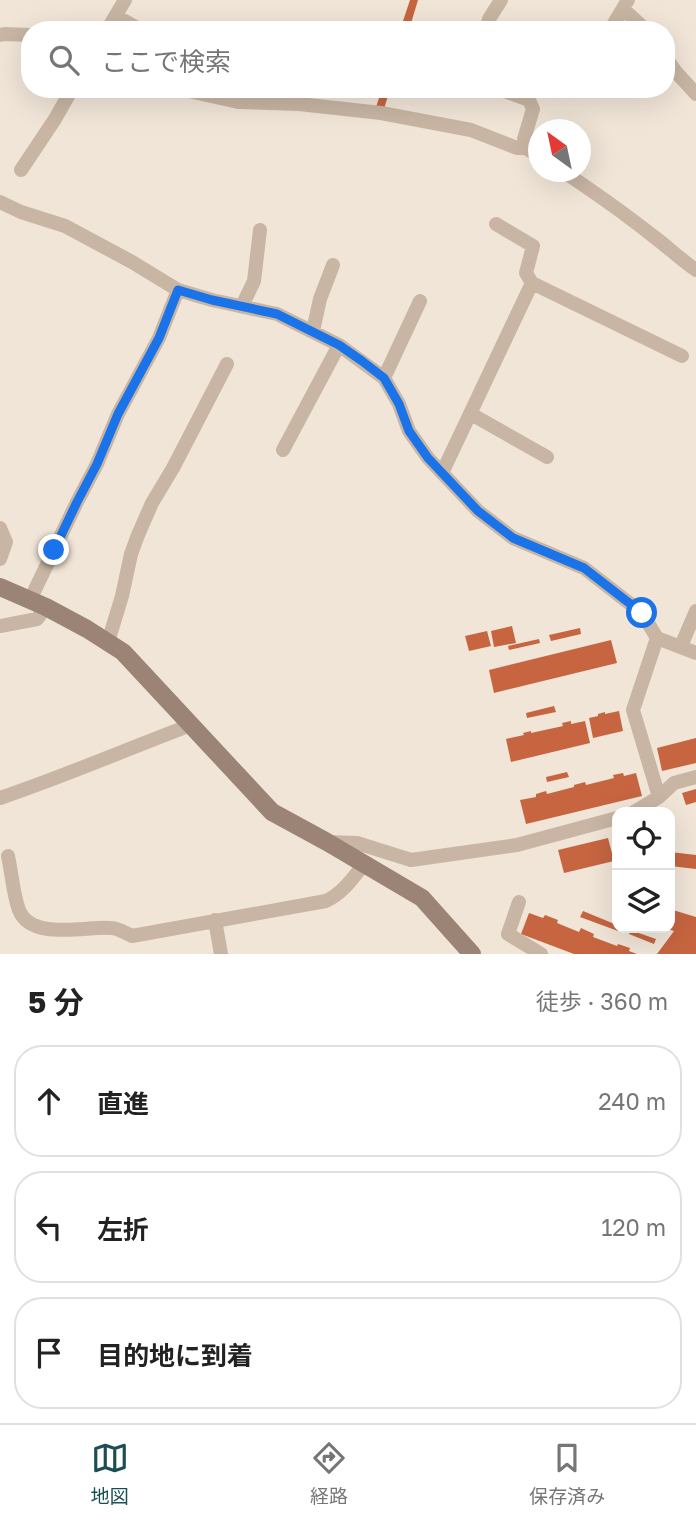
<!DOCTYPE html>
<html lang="ja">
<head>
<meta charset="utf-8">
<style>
  :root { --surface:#fff; --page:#f2f2f2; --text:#222; --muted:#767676; --line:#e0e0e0; --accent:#1b4e54 }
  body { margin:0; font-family:"Golos Text","Noto Sans JP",sans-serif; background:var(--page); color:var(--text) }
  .controls { position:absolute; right:21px; bottom:21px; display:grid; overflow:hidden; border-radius:14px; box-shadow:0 7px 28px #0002 }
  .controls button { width:63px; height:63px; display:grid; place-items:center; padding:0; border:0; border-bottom:2px solid var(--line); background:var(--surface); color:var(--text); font:35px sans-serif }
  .compass { position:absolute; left:528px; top:119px; width:63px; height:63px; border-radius:50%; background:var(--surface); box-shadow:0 7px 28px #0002; rotate:327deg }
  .stop { position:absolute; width:21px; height:21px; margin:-16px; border:5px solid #1a73e8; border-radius:50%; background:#fff }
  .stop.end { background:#1a73e8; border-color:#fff; box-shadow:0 2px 7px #0008 }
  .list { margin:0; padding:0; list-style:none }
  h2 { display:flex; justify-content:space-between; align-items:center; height:91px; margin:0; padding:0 28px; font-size:30px }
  h2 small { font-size:23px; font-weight:400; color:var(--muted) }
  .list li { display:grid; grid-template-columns:46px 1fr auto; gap:21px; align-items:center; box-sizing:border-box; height:112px; margin:0 14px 14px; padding:0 14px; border:2px solid var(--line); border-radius:28px }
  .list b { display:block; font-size:26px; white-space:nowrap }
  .list em { font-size:23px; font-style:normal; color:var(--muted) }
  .icon { flex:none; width:38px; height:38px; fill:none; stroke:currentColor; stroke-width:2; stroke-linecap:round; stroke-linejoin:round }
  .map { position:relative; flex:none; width:696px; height:954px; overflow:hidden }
  .search { position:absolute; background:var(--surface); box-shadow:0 7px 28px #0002; left:21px; right:21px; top:21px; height:77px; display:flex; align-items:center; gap:18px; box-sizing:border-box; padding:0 24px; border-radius:28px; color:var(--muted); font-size:26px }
  .sheet { height:469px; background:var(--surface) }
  nav { display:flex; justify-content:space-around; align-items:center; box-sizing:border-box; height:98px; border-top:2px solid var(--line); background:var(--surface); font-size:19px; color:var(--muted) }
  nav a { display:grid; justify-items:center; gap:4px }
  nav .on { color:var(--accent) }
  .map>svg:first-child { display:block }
  .building { fill:#c66540 }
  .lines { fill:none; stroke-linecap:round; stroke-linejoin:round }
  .street { stroke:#c8b5a3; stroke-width:14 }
  .secondary { stroke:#9b8475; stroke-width:18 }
  .route { stroke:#1a73e8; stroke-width:9 }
</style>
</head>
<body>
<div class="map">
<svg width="696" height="954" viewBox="0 0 696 954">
  <rect width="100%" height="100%" fill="#f0e5d7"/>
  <path class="building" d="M410 0H418L409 30H400Z
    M382 89H390L384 109 376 107Z
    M512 626 516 643 494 647 491 631Z
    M580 628 581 634 551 641 549 635Z
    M487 631 491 646 469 651 465 636Z
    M539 639 540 643 509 650 508 646Z
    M611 640 617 663 494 693 489 670Z
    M554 706 556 712 527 718 526 713Z
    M619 711 623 731 593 738 589 718 598 716V714L605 712V714Z
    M571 721V724L585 721 590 743 511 762 506 739 524 735 523 733 531 731V733L563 726 562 723Z
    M696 738V763L662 771 657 748Z
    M567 772 569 777 547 782 546 777Z
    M623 773 624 776 636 773 642 796 526 824 520 800 536 797V794L546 791 547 794 574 787V785L585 782 586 785 614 778 613 775Z
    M696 789V802L686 805 682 793Z
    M608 838 614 861 564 873 558 850Z
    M670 852 696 855V869L670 866Z
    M673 910 696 917V954H657L674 931 665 928H670V921Z
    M583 911 617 925V928H619L618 931 580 917Z
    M529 913 543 918 545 915 558 920 557 923 579 932 581 928 594 934 593 937 617 946 618 944 630 948 629 951 637 954H574L521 934Z
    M630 930 656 939 654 944 629 934Z"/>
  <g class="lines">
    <path class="street" d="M623 9 646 30
      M116 16 141 30
      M107 30 125 0
      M486 30 489 19 501 0
      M610 30 628 0
      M0 35 5 34 30 35
      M666 58 676 72 696 94
      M180 89 238 102 299 104 381 113 471 130 517 148H526
      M499 89 529 100 533 109 524 139 526 148 538 156
      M21 170 55 119 72 89
      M564 172C594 192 624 213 653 236 668 247 681 260 696 270
      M0 202 21 212 65 226 132 262 178 290 212 300 277 314 339 345 384 378 399 404 409 431 428 458 478 511 513 538 584 568 642 613 657 638 696 653
      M496 224 533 246 526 273 532 283
      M242 306 254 281 260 230
      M313 331 320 299 333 265
      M384 378 420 301
      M471 414 547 457
      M283 450 339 345
      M442 473 532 283 682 356
      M0 528 6 542 0 559
      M30 600 77 502 97 464 118 414 159 338 178 290
      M0 626 37 619 46 607
      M657 638 633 710 659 797
      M108 642 122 596 131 554 138 535 152 503 173 468 227 364
      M681 646 696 611
      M0 798C65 776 127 749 191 725
      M634 812 659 797 674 783 696 777
      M328 842 357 843 411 860 517 845 617 818
      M8 856C12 874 13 894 19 910 31 941 86 926 111 928 118 928 125 933 132 936L326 901C343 893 353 878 364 864
      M519 902 508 934 541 954
      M215 920 221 954"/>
    <path class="secondary" d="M0 587 46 607 87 629 123 652 272 812 327 842 422 898 472 954"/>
  </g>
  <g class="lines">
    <path class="route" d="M54 550 77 502 97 464 118 414 159 338 178 290 212 300 277 314 339 345 362 361 384 378 399 404 409 431 428 458 478 511 513 538 584 568 642 613"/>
  </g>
</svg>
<div class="controls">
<button><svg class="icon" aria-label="locate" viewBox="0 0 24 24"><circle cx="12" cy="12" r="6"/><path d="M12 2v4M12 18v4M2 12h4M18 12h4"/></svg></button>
<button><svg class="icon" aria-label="layers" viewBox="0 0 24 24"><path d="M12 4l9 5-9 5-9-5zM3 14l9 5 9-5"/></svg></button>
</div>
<svg class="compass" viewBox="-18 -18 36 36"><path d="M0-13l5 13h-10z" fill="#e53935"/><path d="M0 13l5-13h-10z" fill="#767676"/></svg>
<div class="stop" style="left:642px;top:613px"></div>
<div class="stop end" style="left:54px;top:550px"></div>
<div class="search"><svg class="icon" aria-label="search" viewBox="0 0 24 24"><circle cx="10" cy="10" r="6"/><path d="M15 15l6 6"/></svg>ここで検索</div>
</div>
<section class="sheet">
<h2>5 分<small>徒歩 · 360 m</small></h2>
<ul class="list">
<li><svg class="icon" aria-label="ahead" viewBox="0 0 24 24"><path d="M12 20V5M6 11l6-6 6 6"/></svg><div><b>直進</b></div><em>240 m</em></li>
<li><svg class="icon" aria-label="left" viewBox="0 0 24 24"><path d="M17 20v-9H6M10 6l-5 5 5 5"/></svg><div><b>左折</b></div><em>120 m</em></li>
<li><svg class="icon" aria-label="arrive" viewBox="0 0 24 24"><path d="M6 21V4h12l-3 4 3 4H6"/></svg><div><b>目的地に到着</b></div></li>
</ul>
</section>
<nav>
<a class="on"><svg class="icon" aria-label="map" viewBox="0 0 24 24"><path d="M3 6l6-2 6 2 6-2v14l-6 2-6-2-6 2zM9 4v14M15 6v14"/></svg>地図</a>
<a><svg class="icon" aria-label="directions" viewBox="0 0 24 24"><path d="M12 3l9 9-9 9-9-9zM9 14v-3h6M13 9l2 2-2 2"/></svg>経路</a>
<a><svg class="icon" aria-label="saved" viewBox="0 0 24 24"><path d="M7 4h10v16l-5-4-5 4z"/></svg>保存済み</a>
</nav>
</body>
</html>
